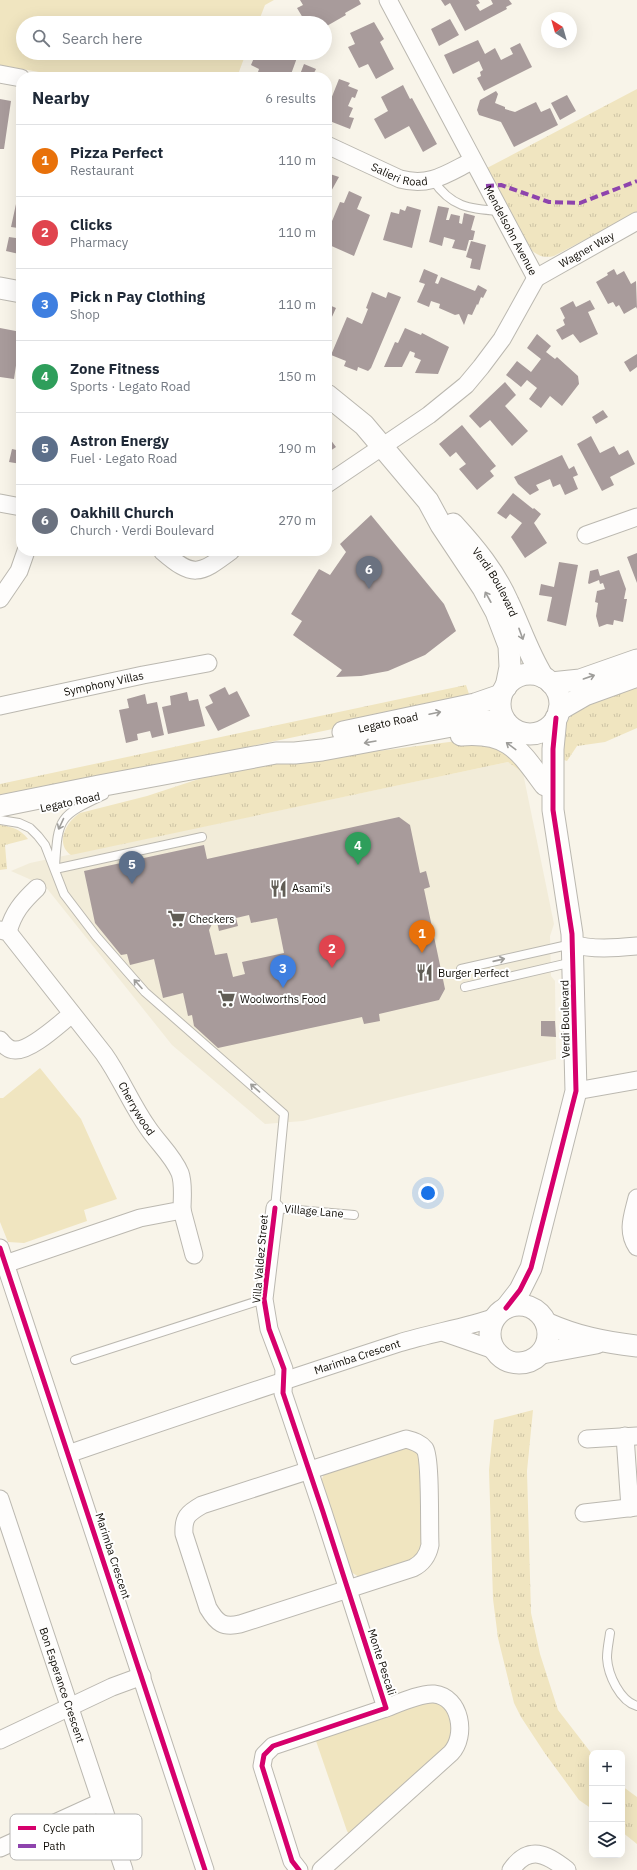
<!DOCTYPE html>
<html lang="en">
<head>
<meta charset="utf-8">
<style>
  :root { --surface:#fff; --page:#f6f6f7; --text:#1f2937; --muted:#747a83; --line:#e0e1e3; --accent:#615d55 }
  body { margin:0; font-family:"IBM Plex Sans",sans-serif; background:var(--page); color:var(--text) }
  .controls { position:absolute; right:12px; bottom:12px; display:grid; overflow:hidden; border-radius:8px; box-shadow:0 4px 16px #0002 }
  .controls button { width:36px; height:36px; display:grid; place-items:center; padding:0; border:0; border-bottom:1px solid var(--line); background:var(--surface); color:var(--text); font:20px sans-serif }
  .compass { position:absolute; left:541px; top:12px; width:36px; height:36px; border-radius:50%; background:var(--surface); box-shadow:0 4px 16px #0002; rotate:323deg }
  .you { position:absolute; left:428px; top:1193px; width:14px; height:14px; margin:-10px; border:3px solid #fff; border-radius:50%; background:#1a73e8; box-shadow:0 0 0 6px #1a73e833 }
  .badge { display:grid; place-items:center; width:26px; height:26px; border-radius:50%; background:var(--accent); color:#fff; font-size:13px; font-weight:700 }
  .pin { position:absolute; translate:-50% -33px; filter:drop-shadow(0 1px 2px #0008) }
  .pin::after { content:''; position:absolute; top:21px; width:14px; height:12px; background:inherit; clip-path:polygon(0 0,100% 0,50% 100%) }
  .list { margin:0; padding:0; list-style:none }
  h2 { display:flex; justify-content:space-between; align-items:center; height:52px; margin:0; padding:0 16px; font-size:17px }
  h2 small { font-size:13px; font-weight:400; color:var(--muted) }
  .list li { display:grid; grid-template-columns:26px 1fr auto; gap:12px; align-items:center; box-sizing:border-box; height:72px; padding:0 16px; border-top:1px solid var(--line) }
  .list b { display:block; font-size:15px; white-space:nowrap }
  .list p { margin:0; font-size:13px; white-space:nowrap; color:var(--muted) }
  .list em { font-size:13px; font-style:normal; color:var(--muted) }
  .icon { flex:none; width:22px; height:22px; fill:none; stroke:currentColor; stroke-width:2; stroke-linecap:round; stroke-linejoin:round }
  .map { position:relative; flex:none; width:637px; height:1870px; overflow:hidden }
  .search { position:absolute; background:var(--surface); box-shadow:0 4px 16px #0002; left:16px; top:16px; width:316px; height:44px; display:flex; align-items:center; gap:10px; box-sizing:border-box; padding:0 14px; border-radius:22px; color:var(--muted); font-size:15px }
  .panel { position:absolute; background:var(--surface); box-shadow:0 4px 16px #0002; left:16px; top:72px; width:316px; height:484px; border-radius:16px }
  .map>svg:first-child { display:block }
  .built { fill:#f2ecd9 }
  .grass { fill:url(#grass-tufts) }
  .green { fill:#f0e5c0 }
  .building { fill:#a89b9b; fill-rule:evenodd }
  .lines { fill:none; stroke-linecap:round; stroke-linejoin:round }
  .service-casing { stroke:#bbb8b0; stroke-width:10 }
  .minor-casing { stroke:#bbb8b0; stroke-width:19 }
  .tertiary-casing { stroke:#bbb8b0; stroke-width:23 }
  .service { stroke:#fefdfc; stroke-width:8 }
  .minor { stroke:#fefdfc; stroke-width:17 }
  .tertiary { stroke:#fefdfc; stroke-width:21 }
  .quiet { stroke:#8e44ad; stroke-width:4; stroke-dasharray:8 4; stroke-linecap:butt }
  .cycleway-casing { stroke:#fff; stroke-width:8 }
  .cycleway { stroke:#d6006c; stroke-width:5 }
  .oneway { stroke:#9e9d9a }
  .labels { text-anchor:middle; stroke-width:4; stroke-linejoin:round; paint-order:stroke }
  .street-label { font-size:11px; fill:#0f0c06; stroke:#fff }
  .poi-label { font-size:11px; fill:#0f0c06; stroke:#fff; text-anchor:start }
  .key { fill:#fff; stroke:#b7b6b4; stroke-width:1 }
  .key-label { font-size:11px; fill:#0f0c06 }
</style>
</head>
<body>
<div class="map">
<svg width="637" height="1870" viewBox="0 0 637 1870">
  <defs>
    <pattern id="grass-tufts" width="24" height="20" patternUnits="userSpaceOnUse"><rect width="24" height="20" fill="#f0e5c0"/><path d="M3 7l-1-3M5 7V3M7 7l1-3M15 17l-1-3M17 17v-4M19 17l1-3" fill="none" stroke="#cdc3a4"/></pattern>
  </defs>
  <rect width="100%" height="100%" fill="#f8f4e9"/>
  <path class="built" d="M508 762 523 773 554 924 550 936 551 976 555 981 556 1059 303 1121 265 1124 172 1045 45 886 11 871 30 863Z"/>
  <path class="grass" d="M637 89V212L554 256C542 259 534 254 527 245L487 168Z
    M466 685 471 700 0 799V784Z
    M637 687V728L605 742 577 746 567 761 564 760C564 752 562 743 563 735 566 702 612 696 637 687Z
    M465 740H486L513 757 523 773 508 762 71 855C54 843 67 821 80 813L147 796 211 775 268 765Z
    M0 825C13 827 20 829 28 839L5 845 7 869 0 870Z
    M533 1410 527 1471 531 1613 540 1654 558 1710 592 1754V1809L579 1800 544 1752 521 1717 514 1703 498 1638 493 1599 489 1470 494 1420Z
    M622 1786 637 1797V1844L622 1832Z"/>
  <path class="green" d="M0 0H274L265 5 258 23H23V53H246L237 77H67L0 65Z
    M40 1068 81 1119 117 1199 84 1210 87 1221 24 1243 8 1242 0 1222V1098H3Z
    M406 1447 417 1451 421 1459 423 1544 421 1550 414 1559 359 1577 351 1572 321 1481 324 1474 328 1472Z
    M431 1701 444 1705 454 1725 449 1744 349 1834 347 1831 315 1738Z"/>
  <path class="building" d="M300 0H359L361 4 345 13 346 15 325 27V23H306L297 8 303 5Z
    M441 0H478L480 3 476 5 480 11 493 4 491 0H509L512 4 506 7 507 9 465 31 450 3 445 6Z
    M450 19 459 35 439 46 431 29Z
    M374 22 384 39 380 42 394 69 376 79 368 64 359 68 348 47 355 44 350 33Z
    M478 40 485 54 495 48 501 60 513 54 510 48 520 43 532 67 484 91 477 78 481 76 480 72 483 70 479 61 453 74 444 55Z
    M256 53H293L298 55 290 77H271L258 72 259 69 251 65Z
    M304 64 316 69 312 77H299Z
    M339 79 350 83 348 86 358 90 355 98 352 97 348 106 353 108 349 117 354 118 350 129 327 120V103L329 104Z
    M403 85 410 99 412 98 437 144 423 152 409 126 385 139 374 119 388 111 381 97Z
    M496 91 498 94 495 103 505 107V109L515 112 536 102 541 112 550 108 558 125 514 147 501 122 479 115 477 110 480 100Z
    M567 95 576 111 560 120 551 103Z
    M0 99 11 101 4 149H0Z
    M20 136H21V158L16 157Z
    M327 173 339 177 329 195H327Z
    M349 191 362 197 357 209 370 215 354 256 327 244V233L340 202 344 203Z
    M16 204 21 205V259L18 258 19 254 6 251 9 237 16 238 18 228 11 227Z
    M407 206 421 210 412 248 383 240 391 212 399 214 400 209 405 211Z
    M438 206 449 208 446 220H449L451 214 460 216 459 223 462 224 464 213 475 216 471 230 475 231 473 240H469L466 251 452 248 455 240 444 237 442 246 429 242Z
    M471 241 486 245 480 270 470 268 472 259 466 257Z
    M424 269 438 275 435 283 438 284 441 277 475 291 478 285 487 290 483 298 481 297 478 305 477 304 472 315 468 314 464 325 459 314 455 315 439 308 440 304 431 301 429 307 417 302 425 284 419 282Z
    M614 269 617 275 624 271 631 284 636 281 637 309 636 307 624 314 619 305 616 307 613 302 608 304 596 282 608 275 607 273Z
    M372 292 386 298 388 292 401 297 371 368 368 371 358 367 357 371 344 366 346 361 331 355 347 317 362 324 368 309 366 308Z
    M590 300 595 309 588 312 598 334 580 343 573 334 562 340 556 330 565 325 563 320 565 318 560 308 573 301 576 307Z
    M327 304 336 308 327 328Z
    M0 328 21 332 14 379 0 377Z
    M405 328 421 335 422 333 449 347 438 374 415 373 421 360 414 357 415 353 410 351 402 367H384L395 342 398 343Z
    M537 334 551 346 546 352 555 359 557 357 578 376 579 384 562 406 550 396 541 408 529 399 537 388 527 380 521 387 506 375 517 361 531 372 541 359 527 348Z
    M637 354V367L630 372 624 362Z
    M505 382 516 395 505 406 528 431 512 446 490 420 480 428 469 416Z
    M603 410 608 417 596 424 592 417Z
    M462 425 496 466 490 471 494 476 477 490 459 469 466 464 456 452 450 457 439 444Z
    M327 435 336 447 327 453Z
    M591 436 600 453 614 446 619 455 628 450 635 464 610 477 614 485 602 491 577 444Z
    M12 449 21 451V464L9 462Z
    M562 455 569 469 574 466 578 475 573 477 578 489 565 495 560 484 553 487 550 479 536 485 539 490 530 495 518 484 514 477Z
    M513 493 533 509 534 508 541 514 534 523 547 543 525 558 511 537 522 523 510 514 506 519 497 513Z
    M371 515 444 604 456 631 425 655 388 671 361 676 336 677 342 670 293 635 302 621 291 614 319 569 330 575 346 552 340 544Z
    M637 553V583L627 557Z
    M559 562 578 565 566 626 547 621 552 597 539 595 541 584 554 587Z
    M598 569 600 576 619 570 626 589 624 599H627L623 622 614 620 613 625 607 624 599 627 596 616 598 603 595 602 597 591 605 589 603 583 600 584 599 580 589 584 588 583 590 571Z
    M225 687 229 695 237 691 250 716 218 731 205 707 213 703 209 695Z
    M187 692 189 701 198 699 205 726 168 734 162 707 171 705 170 696Z
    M145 694 147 704 157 702 164 735 152 738 150 731 137 734 138 740 126 743 119 710 129 708 127 699Z
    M399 817 410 825 420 873 426 871 430 887 424 889 445 989 439 1000 379 1014 380 1021 364 1024 362 1017 218 1048 194 1026 192 1015 188 1016 183 993 163 998 154 959 130 965 127 954 121 955 95 923 84 871 204 845 207 859ZM249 915 251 923 277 918 284 953 242 962 245 974 233 977 227 953 215 955 209 930 213 922H217L219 931 238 926 236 918Z
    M541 1021H555L556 1037 541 1036Z"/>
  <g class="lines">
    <defs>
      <path id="service" d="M433 180C451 207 469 209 499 211
        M0 820 19 823 30 828 38 836 45 845 64 894 96 936 145 992 284 1114 275 1208 354 1215
        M55 866C58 817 59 816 104 795
        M55 869 202 837
        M461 969 572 944
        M465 987 573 962
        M75 1360 264 1299
        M610 1633C609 1641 607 1649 607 1658 608 1675 620 1701 637 1706"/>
      <g id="minor">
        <path id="s1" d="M388 0 536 278"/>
        <path d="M0 74 21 78"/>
        <path id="s2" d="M327 145 400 179C430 187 446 174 472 161"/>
        <path id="s3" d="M536 278 637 221"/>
        <path d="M327 484 429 415 466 385 481 367 502 339 536 278"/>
        <path d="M0 503 21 507"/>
        <path d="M586 535 637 517"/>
        <path d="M162 551C193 578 199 575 231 551"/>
        <path d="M0 599 19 571 26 551"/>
        <path id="s4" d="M0 706 143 675 208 663"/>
        <path id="s5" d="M0 930 8 932 104 1054C121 1078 131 1104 148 1128 158 1143 173 1156 180 1173 184 1184 182 1198 182 1210L140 1218 5 1264"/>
        <path d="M8 932C13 913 22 902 37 888"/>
        <path d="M572 944C592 950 616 948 637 946"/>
        <path d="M0 1040C4 1045 8 1050 15 1050 31 1051 59 1024 72 1014"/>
        <path d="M576 1091 637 1080"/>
        <path d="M637 1198C633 1215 626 1231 637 1247"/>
        <path d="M275 1208 264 1299 269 1329 284 1369 283 1393 323 1512 386 1708 273 1746 264 1755 262 1766 292 1861 299 1870"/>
        <path d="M182 1210 194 1255"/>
        <path d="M0 1248 205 1870"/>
        <path d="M445 1333 494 1350"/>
        <path d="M625 1436 630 1508"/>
        <path d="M406 1439C414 1441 420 1443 425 1449 431 1460 429 1528 430 1545 428 1555 423 1563 413 1568L240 1624C223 1628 217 1623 208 1608L184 1534C183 1517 188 1513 202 1505Z"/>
        <path d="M587 1439 637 1436"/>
        <path id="s6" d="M68 1454C178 1416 289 1379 399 1343 431 1333 464 1328 496 1317"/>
        <path id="s7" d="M0 1499 124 1870"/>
        <path d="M584 1513 637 1507"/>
        <path d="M0 1740 112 1687 142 1676"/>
        <path d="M0 1848 101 1802"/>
        <path d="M321 1870 451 1753C467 1736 461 1697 434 1694 421 1693 399 1703 386 1708"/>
        <path d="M511 1870C529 1844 547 1854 567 1870"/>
      </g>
      <g id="tertiary">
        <path d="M0 288 21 292"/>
        <path d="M327 395 364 425 428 501 441 525 483 588 496 612 509 646 510 667 506 687"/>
        <path id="s8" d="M453 524C474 547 495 572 508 602 520 627 528 653 543 677"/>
        <circle cx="530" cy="704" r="30"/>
        <path d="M551 683 580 680 637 660"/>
        <path d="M559 710 585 695 637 676"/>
        <path id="s9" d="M343 732 475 704 501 695"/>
        <path d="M461 735C509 731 519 750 545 785"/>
        <path d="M0 806 99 786 276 753H295L322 750 479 721H505"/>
        <circle cx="519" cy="1334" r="29"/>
        <path d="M506 1308 520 1290 531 1268 576 1091 572 934 553 810V749L556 718"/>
        <path d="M546 1323C578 1337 603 1342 637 1346"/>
        <path d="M542 1353 596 1343"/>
      </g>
    </defs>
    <use href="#service" class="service-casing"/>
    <use href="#minor" class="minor-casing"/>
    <use href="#tertiary" class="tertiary-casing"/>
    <use href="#service" class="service"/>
    <use href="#minor" class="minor"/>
    <use href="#tertiary" class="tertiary"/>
    <path class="quiet" d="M486 186 501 185 549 202 580 203 637 181"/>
    <defs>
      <path id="cycleway" d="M275 1208 264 1299 269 1329 284 1369 283 1393 323 1512 386 1708 273 1746 264 1755 262 1766 292 1861 299 1870
        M0 1248 205 1870
        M506 1308 520 1290 531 1268 576 1091 572 934 553 810V749L556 718"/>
    </defs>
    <use href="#cycleway" class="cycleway-casing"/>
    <use href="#cycleway" class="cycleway"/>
  </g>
  <defs><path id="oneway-shaft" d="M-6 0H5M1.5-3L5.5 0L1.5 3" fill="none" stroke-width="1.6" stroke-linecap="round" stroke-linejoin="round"/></defs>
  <g class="oneway">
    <use href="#oneway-shaft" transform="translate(488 597) rotate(-119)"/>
    <use href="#oneway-shaft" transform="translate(521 634) rotate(70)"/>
    <use href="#oneway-shaft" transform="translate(589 677) rotate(-19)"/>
    <use href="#oneway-shaft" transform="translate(435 713) rotate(-12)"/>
    <use href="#oneway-shaft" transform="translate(370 742) rotate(170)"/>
    <use href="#oneway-shaft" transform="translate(511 746) rotate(-143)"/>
    <use href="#oneway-shaft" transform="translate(61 824) rotate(115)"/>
    <use href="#oneway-shaft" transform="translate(499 960) rotate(-13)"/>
    <use href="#oneway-shaft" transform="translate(138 984) rotate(-132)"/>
    <use href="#oneway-shaft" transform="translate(255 1088) rotate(-139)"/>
  </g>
  <defs>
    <symbol id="restaurant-bare" viewBox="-9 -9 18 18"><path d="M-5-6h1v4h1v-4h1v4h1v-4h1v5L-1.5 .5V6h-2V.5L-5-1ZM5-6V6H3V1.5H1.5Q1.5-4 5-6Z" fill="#615d55" stroke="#fff" stroke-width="2.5" paint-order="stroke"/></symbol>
    <symbol id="supermarket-bare" viewBox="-9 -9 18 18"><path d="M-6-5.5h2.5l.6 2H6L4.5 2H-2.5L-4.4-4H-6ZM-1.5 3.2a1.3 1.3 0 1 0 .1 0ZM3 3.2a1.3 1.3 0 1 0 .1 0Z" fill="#615d55" stroke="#fff" stroke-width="2.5" paint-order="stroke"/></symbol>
  </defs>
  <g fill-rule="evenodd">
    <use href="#restaurant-bare" x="266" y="876" width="25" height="25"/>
    <use href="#supermarket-bare" x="164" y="906" width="25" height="25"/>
    <use href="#restaurant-bare" x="412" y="960" width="25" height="25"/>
    <use href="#supermarket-bare" x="214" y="986" width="25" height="25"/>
  </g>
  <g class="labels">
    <g class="street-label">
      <text dy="4" stroke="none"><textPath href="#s2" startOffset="79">Salieri Road</textPath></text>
      <text dy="4" stroke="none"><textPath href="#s1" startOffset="261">Mendelsohn Avenue</textPath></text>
      <text dy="4" stroke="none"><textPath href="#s3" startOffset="58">Wagner Way</textPath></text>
      <text dy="4" stroke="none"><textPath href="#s8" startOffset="72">Verdi Boulevard</textPath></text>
      <text dy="4" stroke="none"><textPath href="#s4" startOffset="106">Symphony Villas</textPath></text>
      <text dy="4" stroke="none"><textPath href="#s9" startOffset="46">Legato Road</textPath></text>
      <text transform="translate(70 802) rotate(-12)" y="4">Legato Road</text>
      <text transform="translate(565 1019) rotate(-91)" y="4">Verdi Boulevard</text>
      <text dy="4" stroke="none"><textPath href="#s5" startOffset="227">Cherrywood</textPath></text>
      <text transform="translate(314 1211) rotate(5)" y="4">Village Lane</text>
      <text transform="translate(260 1259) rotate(-85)" y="4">Villa Valdez Street</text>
      <text dy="4" stroke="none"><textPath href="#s6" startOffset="305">Marimba Crescent</textPath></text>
      <text transform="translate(113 1556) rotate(72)" y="4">Marimba Crescent</text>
      <text transform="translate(382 1662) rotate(72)" y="4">Monte Pescali</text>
      <text dy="4" stroke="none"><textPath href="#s7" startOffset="196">Bon Esperance Crescent</textPath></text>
    </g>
    <g class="poi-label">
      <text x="292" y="892">Asami's</text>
      <text x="189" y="923">Checkers</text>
      <text x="438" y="977">Burger Perfect</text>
      <text x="240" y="1003">Woolworths Food</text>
    </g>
  </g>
  <rect x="10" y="1814" width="132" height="46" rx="6" class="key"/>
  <rect x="18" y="1826" width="18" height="4" fill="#d6006c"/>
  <rect x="18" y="1844" width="18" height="4" fill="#8e44ad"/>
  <g class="key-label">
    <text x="43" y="1832">Cycle path</text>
    <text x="43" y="1850">Path</text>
  </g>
</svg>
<div class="controls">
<button>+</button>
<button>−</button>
<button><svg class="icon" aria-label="layers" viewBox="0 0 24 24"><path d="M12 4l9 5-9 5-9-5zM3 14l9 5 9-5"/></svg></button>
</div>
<svg class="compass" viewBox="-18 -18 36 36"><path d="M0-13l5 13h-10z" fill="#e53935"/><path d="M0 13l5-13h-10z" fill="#747a83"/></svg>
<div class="you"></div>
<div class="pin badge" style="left:422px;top:953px;background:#e8710a">1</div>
<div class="pin badge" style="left:332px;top:968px;background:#e0444e">2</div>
<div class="pin badge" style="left:283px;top:988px;background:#3f7fe0">3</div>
<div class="pin badge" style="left:358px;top:865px;background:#2e9e5b">4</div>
<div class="pin badge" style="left:132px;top:884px;background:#5c6f8a">5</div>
<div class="pin badge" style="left:369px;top:589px;background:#6b7280">6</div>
<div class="search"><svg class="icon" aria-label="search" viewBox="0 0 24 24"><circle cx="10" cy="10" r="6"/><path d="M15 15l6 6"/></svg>Search here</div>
<section class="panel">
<h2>Nearby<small>6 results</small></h2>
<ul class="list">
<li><span class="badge" style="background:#e8710a">1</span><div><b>Pizza Perfect</b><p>Restaurant</p></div><em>110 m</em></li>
<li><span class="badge" style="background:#e0444e">2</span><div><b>Clicks</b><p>Pharmacy</p></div><em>110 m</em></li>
<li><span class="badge" style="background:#3f7fe0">3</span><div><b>Pick n Pay Clothing</b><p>Shop</p></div><em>110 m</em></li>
<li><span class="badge" style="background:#2e9e5b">4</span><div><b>Zone Fitness</b><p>Sports · Legato Road</p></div><em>150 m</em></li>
<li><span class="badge" style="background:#5c6f8a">5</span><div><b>Astron Energy</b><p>Fuel · Legato Road</p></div><em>190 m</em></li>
<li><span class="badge" style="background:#6b7280">6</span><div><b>Oakhill Church</b><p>Church · Verdi Boulevard</p></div><em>270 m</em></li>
</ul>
</section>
</div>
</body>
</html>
